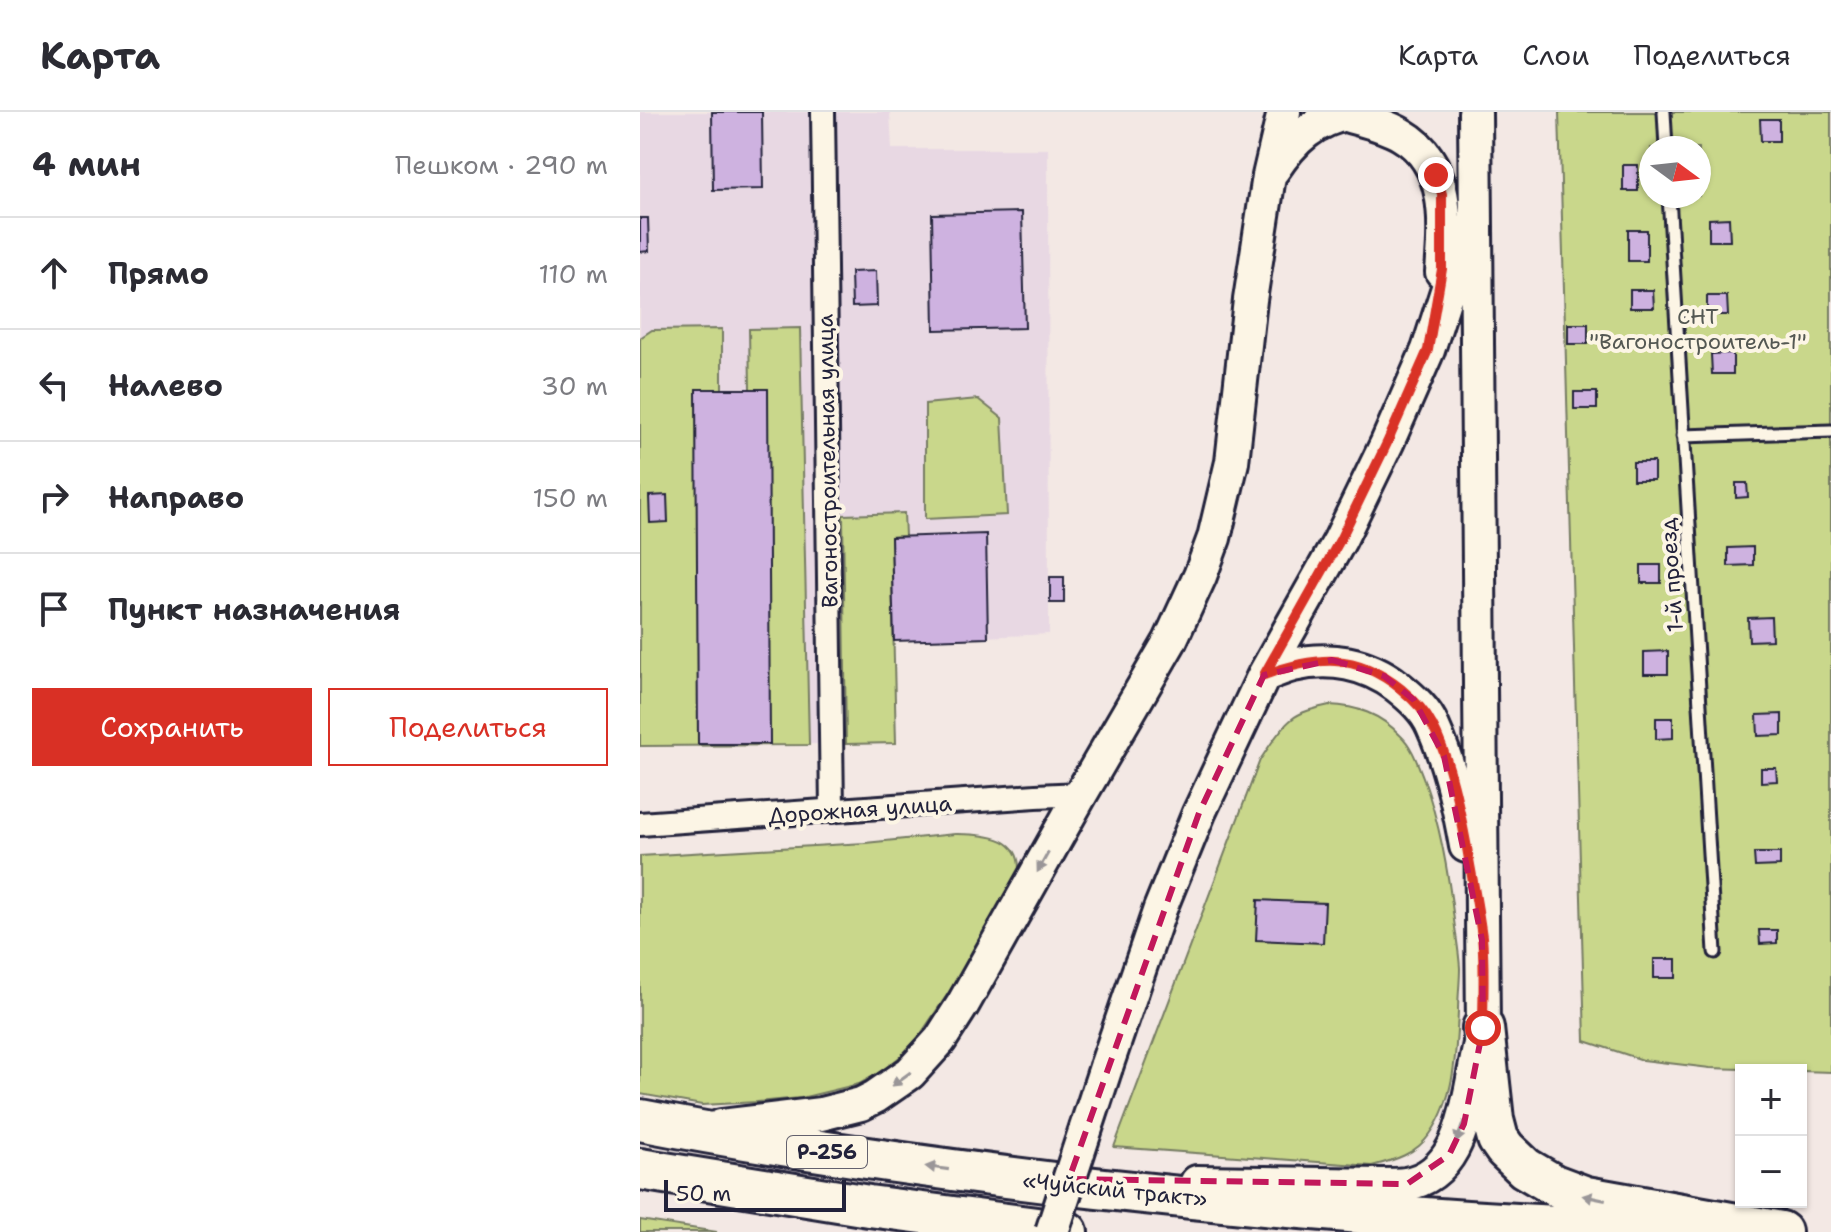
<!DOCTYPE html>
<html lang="ru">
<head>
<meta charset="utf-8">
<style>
  :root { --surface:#fff; --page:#f2f2f3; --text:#2b2b33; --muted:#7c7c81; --line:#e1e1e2; --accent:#d93025 }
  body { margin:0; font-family:"Shantell Sans",sans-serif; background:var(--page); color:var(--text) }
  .controls { position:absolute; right:24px; bottom:24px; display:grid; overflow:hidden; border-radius:0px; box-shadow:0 2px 6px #0004 }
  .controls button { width:72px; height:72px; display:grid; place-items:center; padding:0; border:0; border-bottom:2px solid var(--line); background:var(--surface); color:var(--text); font:40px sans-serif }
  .compass { position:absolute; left:999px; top:24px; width:72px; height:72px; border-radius:50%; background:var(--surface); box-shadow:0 2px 6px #0004; rotate:105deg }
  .scale { position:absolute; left:24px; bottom:20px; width:182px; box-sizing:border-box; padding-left:8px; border:4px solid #22223b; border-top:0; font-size:22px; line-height:28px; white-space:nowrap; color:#22223b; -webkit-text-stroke:6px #fcf5e5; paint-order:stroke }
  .stop { position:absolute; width:24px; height:24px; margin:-18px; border:6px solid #d93025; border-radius:50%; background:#fff }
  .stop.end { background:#d93025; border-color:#fff; box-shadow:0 2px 8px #0008 }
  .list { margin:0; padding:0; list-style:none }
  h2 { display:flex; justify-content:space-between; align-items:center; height:104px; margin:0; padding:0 32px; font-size:34px }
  h2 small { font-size:26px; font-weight:400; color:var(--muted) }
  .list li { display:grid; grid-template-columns:52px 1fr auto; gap:24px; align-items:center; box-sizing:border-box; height:112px; padding:0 32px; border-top:2px solid var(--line) }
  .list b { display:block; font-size:30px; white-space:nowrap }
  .list em { font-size:26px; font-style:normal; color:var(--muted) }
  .actions { display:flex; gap:16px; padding:24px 32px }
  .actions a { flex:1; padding:18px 0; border:2px solid var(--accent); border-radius:0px; text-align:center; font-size:28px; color:var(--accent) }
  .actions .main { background:var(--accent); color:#fff }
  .icon { flex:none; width:44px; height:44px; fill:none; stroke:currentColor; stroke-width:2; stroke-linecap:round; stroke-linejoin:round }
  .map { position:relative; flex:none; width:1191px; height:1120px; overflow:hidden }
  header { display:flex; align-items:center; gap:48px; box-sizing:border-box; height:112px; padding:0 40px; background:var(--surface); border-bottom:2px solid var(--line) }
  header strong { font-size:38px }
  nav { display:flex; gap:44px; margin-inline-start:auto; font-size:28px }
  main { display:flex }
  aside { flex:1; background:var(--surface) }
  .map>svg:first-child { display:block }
  .built { fill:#e8d8e3 }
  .green { fill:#c9d78b; stroke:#767c63; stroke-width:2; fill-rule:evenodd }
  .building { fill:#ceb2e0; stroke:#22223b; stroke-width:2 }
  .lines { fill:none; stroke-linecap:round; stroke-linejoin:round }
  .lane-casing { stroke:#22223b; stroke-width:17 }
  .street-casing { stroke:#22223b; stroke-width:28 }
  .secondary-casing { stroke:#22223b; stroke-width:38 }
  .highway-casing { stroke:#22223b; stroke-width:46 }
  .lane { stroke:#fcf5e5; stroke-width:11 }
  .street { stroke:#fcf5e5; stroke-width:22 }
  .secondary { stroke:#fcf5e5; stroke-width:32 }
  .highway { stroke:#fcf5e5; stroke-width:40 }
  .secondary-bridge-casing { stroke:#22223b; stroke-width:38; stroke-linecap:butt }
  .secondary-bridge { stroke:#fcf5e5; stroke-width:32 }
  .oneway { fill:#9a9698 }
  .route { stroke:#d93025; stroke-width:10 }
  .marked { fill:none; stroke:#c2185b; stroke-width:6; stroke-dasharray:16 10; stroke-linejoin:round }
  .labels { text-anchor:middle; stroke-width:8; stroke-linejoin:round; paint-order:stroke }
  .shield { fill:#fcf5e5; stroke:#63616e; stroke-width:2 }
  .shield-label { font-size:20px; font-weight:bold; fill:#22223b }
  .park-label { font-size:22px; fill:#545853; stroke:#fcf5e5 }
  .street-label { font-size:22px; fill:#22223b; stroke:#fcf5e5 }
</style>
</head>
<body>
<header>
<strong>Карта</strong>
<nav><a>Карта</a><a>Слои</a><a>Поделиться</a></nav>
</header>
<main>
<aside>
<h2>4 мин<small>Пешком · 290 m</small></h2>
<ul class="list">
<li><svg class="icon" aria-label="ahead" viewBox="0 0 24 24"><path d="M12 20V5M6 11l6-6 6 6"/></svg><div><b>Прямо</b></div><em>110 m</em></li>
<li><svg class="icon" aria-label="left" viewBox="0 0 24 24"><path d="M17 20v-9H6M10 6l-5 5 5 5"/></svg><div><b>Налево</b></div><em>30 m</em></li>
<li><svg class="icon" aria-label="right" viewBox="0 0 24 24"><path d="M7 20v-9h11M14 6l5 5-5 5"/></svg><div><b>Направо</b></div><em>150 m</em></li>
<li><svg class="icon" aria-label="arrive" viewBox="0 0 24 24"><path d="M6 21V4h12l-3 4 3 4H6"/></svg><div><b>Пункт назначения</b></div></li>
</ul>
<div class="actions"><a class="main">Сохранить</a><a>Поделиться</a></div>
</aside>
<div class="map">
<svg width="1191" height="1120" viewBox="0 0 1191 1120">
  <rect width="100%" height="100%" fill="#f3e8e4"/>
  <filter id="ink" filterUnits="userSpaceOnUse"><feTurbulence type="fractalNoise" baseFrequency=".0125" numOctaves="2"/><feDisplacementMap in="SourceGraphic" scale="16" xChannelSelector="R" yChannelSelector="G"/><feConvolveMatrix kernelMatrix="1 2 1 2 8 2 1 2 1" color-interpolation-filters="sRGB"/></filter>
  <g filter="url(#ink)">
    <path class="built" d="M0 0H250L252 37H408L409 522 254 529 256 631 0 634Z"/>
    <path class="green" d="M919 0H1191V960L1070 956 1003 948 945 929ZM1011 36H1059V84H1011Z
      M160 216 169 633 0 634V226L12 218 82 217V277H110L109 217Z
      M338 287 362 306 367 403 285 407V292Z
      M264 401 265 424 251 425 256 631 206 632 203 403Z
      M689 593C717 594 740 602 760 623 772 634 777 650 783 665 800 712 808 759 814 808 816 824 819 840 820 856 820 870 818 885 818 899 816 940 815 987 790 1022 776 1042 755 1048 732 1054L474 1035 620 648C629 635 639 617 652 607 662 599 677 596 689 593Z
      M315 722C347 723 386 723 378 768L307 883 278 926 261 944 242 959 219 972 161 986 117 990 62 993 0 982V744L225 731Z
      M0 1108 77 1120H0Z"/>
    <path class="building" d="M72 0H122L123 77 73 78Z
      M1120 7H1139V29H1121Z
      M983 53H998V79H983Z
      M382 100 385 216 294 218 292 102Z
      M0 106H8L9 139 0 140Z
      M1089 106 1090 129H1069V107Z
      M988 118H1007V149H988Z
      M236 159 237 194 212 195 211 160Z
      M990 178H1013L1014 196H990Z
      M1067 184H1087L1088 203H1067Z
      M928 212H948V232H928Z
      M1093 241V262H1072L1071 242Z
      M56 277H128L130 632H58Z
      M934 280H957V297H934Z
      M993 350H1014V368H993Z
      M1096 371H1107L1108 385 1096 386Z
      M27 383 28 410 10 411 9 384Z
      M346 422 348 526 254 529 251 425Z
      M1113 435V453L1088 454V436Z
      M1001 453H1021V471H1001Z
      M410 465H424V491H410Z
      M1131 505 1132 528 1109 529 1108 506Z
      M1028 539V562H1004V540Z
      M1142 602V623L1118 624 1117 603Z
      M1016 606H1033V626L1016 627Z
      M1121 656H1136L1137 669 1121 670Z
      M1114 741H1140V754L1115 755Z
      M618 788 685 791 683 831 616 828Z
      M1119 818H1137V831L1120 832Z
      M1014 847H1036V866H1014Z"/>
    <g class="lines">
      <defs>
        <path id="lane" d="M1024 0 1026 36
          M1029 84 1075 840
          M1043 324 1191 319"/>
        <path id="street" d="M183 0 192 699
          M0 712 396 684 441 682"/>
        <path id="secondary" d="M702 2C722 8 744 12 762 23 810 51 806 111 802 160
          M633 58C654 26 674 8 713 0
          M624 563C634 560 643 555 653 553 690 544 727 551 757 574 772 586 786 598 793 615 810 652 819 694 826 734
          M466 955 520 797 559 701 624 563 700 428 747 331 788 238 826 120
          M81 1014 181 1002 221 992 235 985 270 961 300 928 323 892 441 682 530 529 560 464 574 426 592 350 610 188 629 64 644 0
          M557 1070 741 1073C749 1073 758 1073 766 1072 812 1064 823 1016 831 977 835 957 839 937 843 916L835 0"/>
        <path id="highway" d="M843 916 853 1008 858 1027 865 1037 885 1056 914 1073 946 1085 1141 1120
          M0 1008C151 1037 303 1058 456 1076 653 1098 851 1113 1049 1120
          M0 1057 229 1094 427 1120"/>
      </defs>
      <use href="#lane" class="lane-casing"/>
      <use href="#street" class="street-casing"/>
      <use href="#secondary" class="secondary-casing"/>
      <use href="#highway" class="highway-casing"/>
      <use href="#lane" class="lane"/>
      <use href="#street" class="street"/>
      <use href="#secondary" class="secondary"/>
      <use href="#highway" class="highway"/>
      <defs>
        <path id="secondary-bridge" d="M412 1120 466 955"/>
      </defs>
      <use href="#secondary-bridge" class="secondary-bridge-casing"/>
      <use href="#secondary-bridge" class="secondary-bridge"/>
    </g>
    <defs><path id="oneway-solid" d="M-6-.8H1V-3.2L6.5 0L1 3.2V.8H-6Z" transform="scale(2)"/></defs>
    <g class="oneway">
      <use href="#oneway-solid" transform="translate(403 750) rotate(119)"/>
      <use href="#oneway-solid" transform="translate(261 967) rotate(144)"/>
      <use href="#oneway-solid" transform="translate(820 1020) rotate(110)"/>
      <use href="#oneway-solid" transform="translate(297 1056) rotate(-172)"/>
      <use href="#oneway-solid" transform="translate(954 1086) rotate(-168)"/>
    </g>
  </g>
  <g class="lines" filter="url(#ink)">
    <path class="route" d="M796 63 802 82V157L788 238 747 331 700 428 624 563C677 544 715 540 761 577 773 587 785 599 792 613 810 646 820 699 827 736 832 765 838 795 842 825 845 855 843 887 843 916"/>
  </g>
  <path class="marked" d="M692 548 744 564 774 588 804 644 842 828 843 916 824 1012 809 1043 767 1072 429 1067 559 701 624 563Z"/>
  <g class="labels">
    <rect class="shield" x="147" y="1024" width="80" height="32" rx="6"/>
    <g class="shield-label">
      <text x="187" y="1047">Р-256</text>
    </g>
    <g class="park-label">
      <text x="1058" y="212">СНТ<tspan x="1058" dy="25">"Вагоностроитель-1"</tspan></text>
    </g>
    <g class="street-label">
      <text transform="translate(187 349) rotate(-91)" y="8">Вагоностроительная улица</text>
      <text transform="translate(1031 463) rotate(-94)" y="8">1-й проезд</text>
      <text transform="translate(220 697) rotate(-4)" y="8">Дорожная улица</text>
      <text transform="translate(475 1077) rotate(6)" y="8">«Чуйский тракт»</text>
    </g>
  </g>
</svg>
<div class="controls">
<button>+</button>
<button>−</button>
</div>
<svg class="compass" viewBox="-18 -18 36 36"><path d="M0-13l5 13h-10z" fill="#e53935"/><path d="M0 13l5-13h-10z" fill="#7c7c81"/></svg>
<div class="scale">50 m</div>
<div class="stop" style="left:843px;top:916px"></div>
<div class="stop end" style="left:796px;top:63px"></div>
</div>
</main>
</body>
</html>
